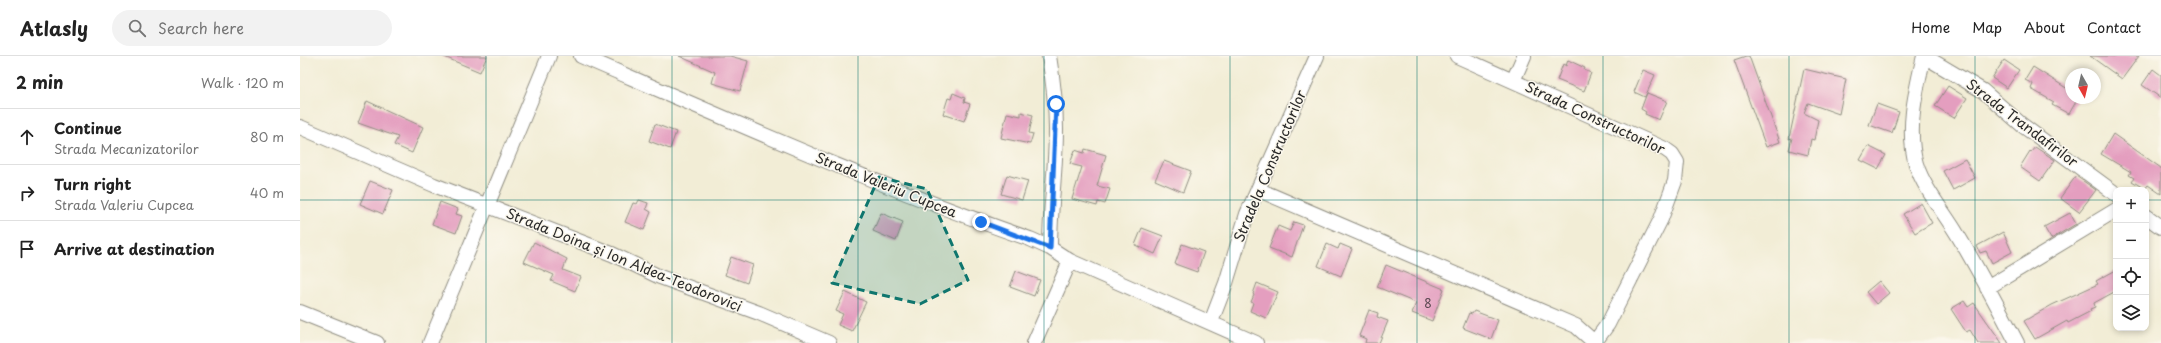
<!DOCTYPE html>
<html lang="en">
<head>
<meta charset="utf-8">
<style>
  :root { --surface:#fff; --page:#f2f2f2; --text:#222; --muted:#767676; --line:#e0e0e0 }
  body { margin:0; font-family:"Playpen Sans",sans-serif; background:var(--page); color:var(--text) }
  .controls { position:absolute; right:12px; bottom:12px; display:grid; overflow:hidden; border-radius:8px; box-shadow:0 2px 6px #0003 }
  .controls button { width:36px; height:36px; display:grid; place-items:center; padding:0; border:0; border-bottom:1px solid var(--line); background:var(--surface); color:var(--text); font:20px sans-serif }
  .compass { position:absolute; left:1765px; top:12px; width:36px; height:36px; border-radius:50%; background:var(--surface); box-shadow:0 2px 6px #0003; rotate:172deg }
  .stop { position:absolute; width:12px; height:12px; margin:-9px; border:3px solid #1a73e8; border-radius:50%; background:#fff }
  .stop.end { background:#1a73e8; border-color:#fff; box-shadow:0 1px 4px #0008 }
  .list { margin:0; padding:0; list-style:none }
  h2 { display:flex; justify-content:space-between; align-items:center; height:52px; margin:0; padding:0 16px; font-size:17px }
  h2 small { font-size:13px; font-weight:400; color:var(--muted) }
  .list li { display:grid; grid-template-columns:26px 1fr auto; gap:12px; align-items:center; box-sizing:border-box; height:56px; padding:0 16px; border-top:1px solid var(--line) }
  .list b { display:block; font-size:15px; white-space:nowrap }
  .list p { margin:0; font-size:13px; white-space:nowrap; color:var(--muted) }
  .list em { font-size:13px; font-style:normal; color:var(--muted) }
  .icon { flex:none; width:22px; height:22px; fill:none; stroke:currentColor; stroke-width:2; stroke-linecap:round; stroke-linejoin:round }
  .map { position:relative; flex:none; width:1861px; height:287px; overflow:hidden }
  header { display:flex; align-items:center; gap:24px; box-sizing:border-box; height:56px; padding:0 20px; background:var(--surface); border-bottom:1px solid var(--line) }
  header strong { font-size:19px }
  nav { display:flex; gap:22px; margin-inline-start:auto; font-size:14px }
  .search { width:280px; height:36px; background:var(--page); display:flex; align-items:center; gap:10px; box-sizing:border-box; padding:0 14px; border-radius:22px; color:var(--muted); font-size:15px }
  main { display:flex }
  aside { flex:1; background:var(--surface) }
  .map>svg:first-child { display:block }
  .building { fill:#e49ebf }
  .lines { fill:none; stroke-linecap:round; stroke-linejoin:round }
  .minor-casing { stroke:#8e8c80; stroke-width:16 }
  .minor { stroke:#fff; stroke-width:14 }
  .route { stroke:#1a73e8; stroke-width:5 }
  .marked { fill:#0f766e; fill-opacity:0.2; stroke:#0f766e; stroke-width:3; stroke-dasharray:8 5; stroke-linejoin:round }
  .grid { fill:none; stroke:#0f766e; stroke-width:1; stroke-opacity:0.55 }
  .labels { text-anchor:middle; stroke-width:3; stroke-linejoin:round; paint-order:stroke }
  .number-label { font-size:12px; fill:#594850 }
  .street-label { font-size:14px; fill:#2b2b2b; stroke:#fbf7ec }
</style>
</head>
<body>
<header>
<strong>Atlasly</strong>
<div class="search"><svg class="icon" aria-label="search" viewBox="0 0 24 24"><circle cx="10" cy="10" r="6"/><path d="M15 15l6 6"/></svg>Search here</div>
<nav><a>Home</a><a>Map</a><a>About</a><a>Contact</a></nav>
</header>
<main>
<aside>
<h2>2 min<small>Walk · 120 m</small></h2>
<ul class="list">
<li><svg class="icon" aria-label="ahead" viewBox="0 0 24 24"><path d="M12 20V5M6 11l6-6 6 6"/></svg><div><b>Continue</b><p>Strada Mecanizatorilor</p></div><em>80 m</em></li>
<li><svg class="icon" aria-label="right" viewBox="0 0 24 24"><path d="M7 20v-9h11M14 6l5 5-5 5"/></svg><div><b>Turn right</b><p>Strada Valeriu Cupcea</p></div><em>40 m</em></li>
<li><svg class="icon" aria-label="arrive" viewBox="0 0 24 24"><path d="M6 21V4h12l-3 4 3 4H6"/></svg><div><b>Arrive at destination</b></div></li>
</ul>
</aside>
<div class="map">
<svg width="1861" height="287" viewBox="0 0 1861 287">
  <rect width="100%" height="100%" fill="#fbf7ec"/>
  <filter id="ink" filterUnits="userSpaceOnUse"><feTurbulence type="fractalNoise" baseFrequency=".025" numOctaves="2"/><feDisplacementMap in="SourceGraphic" scale="8" xChannelSelector="R" yChannelSelector="G"/><feConvolveMatrix kernelMatrix="1 2 1 2 8 2 1 2 1" color-interpolation-filters="sRGB"/></filter>
  <filter id="wash" filterUnits="userSpaceOnUse"><feTurbulence type="fractalNoise" baseFrequency=".012" numOctaves="4" result="noise"/><feDisplacementMap in="SourceGraphic" scale="16" xChannelSelector="R" yChannelSelector="G"/><feGaussianBlur stdDeviation="0.9" result="paint"/><feColorMatrix in="noise" values="0 0 0 0 0 0 0 0 0 0 0 0 0 0 0 0 0 1.4 0 .05"/><feComposite in="paint" operator="in"/></filter>
  <g filter="url(#wash)">
    <rect width="100%" height="100%" fill="#f2edd6"/>
    <g id="blocks">
      <path class="building" d="M142 0H187L180 16Z
        M379 0H430L448 5 440 35 412 27 415 16Z
        M1446 0H1449L1480 86 1466 91 1434 4Z
        M1790 0H1839L1822 23Z
        M1268 4 1285 12 1284 14 1291 17 1284 35 1257 24 1263 8 1266 10Z
        M1704 4 1719 14 1707 32 1692 22Z
        M1733 11 1771 35V42H1778L1769 58 1752 49 1754 46 1731 33 1733 28 1725 24Z
        M1504 13 1546 23 1539 58 1508 47 1504 57 1518 64 1514 84 1511 83 1508 99 1489 94 1492 82 1489 83Z
        M1853 13 1861 19V42L1842 29Z
        M1343 14 1355 19 1345 41 1334 36Z
        M1648 30 1667 42 1654 62 1635 50Z
        M653 37 665 42 664 46 670 48 664 65 643 58 648 42 651 43Z
        M1347 37 1367 45 1359 64 1345 58 1346 56 1341 53Z
        M67 45 123 71 112 97 94 89 98 81 58 67Z
        M1577 48 1599 56 1592 77 1569 69Z
        M721 56 733 59 729 77 733 78 730 88 701 82 707 57 721 60Z
        M355 68 376 76 370 93 349 85Z
        M1813 78 1861 112V138L1848 129 1845 133 1832 125 1834 122 1829 119 1831 116 1801 98Z
        M1568 90 1586 99 1578 113 1560 104Z
        M1735 91 1755 104 1740 125 1720 111 1730 95 1731 96Z
        M785 93 806 99 797 130 810 133 805 148 798 146 797 150 772 143 782 111 770 108 775 94 784 97Z
        M1665 103 1675 122 1653 134 1643 115Z
        M864 105 891 115 883 136 855 124Z
        M707 119 728 125 722 144 701 138Z
        M1776 120 1796 134 1779 156 1760 142Z
        M70 125 93 134 83 158 60 148Z
        M339 144 348 147 346 153 351 156 344 174 325 166 333 147 337 148Z
        M140 146 158 153 156 158 162 160 156 177 132 168Z
        M1621 147 1632 167 1615 177 1603 158Z
        M581 157 603 166 596 185 573 175Z
        M1770 157 1776 168 1751 183 1744 171Z
        M994 166 1003 169 992 201 969 192 978 170 990 175Z
        M842 172 863 180 855 198 835 189Z
        M1703 176 1712 196 1692 207 1686 195 1680 197 1677 190Z
        M234 186 267 203 263 214 281 221 275 235 251 225 254 219 224 206Z
        M882 188 904 196 897 216 875 208Z
        M1027 188 1038 193 1040 188 1052 193 1041 220 1018 210Z
        M431 201 453 209 447 227 425 219Z
        M1086 209 1144 233 1132 265 1112 257 1116 247 1077 231Z
        M1816 214V235L1794 247 1795 251 1790 253 1791 255 1768 267 1767 265 1735 283 1724 265 1752 249 1798 228 1796 225Z
        M716 215 740 224 734 240 710 231Z
        M1579 225 1589 237 1576 248 1566 236Z
        M957 227 978 236 966 262 950 255 953 247 951 246 954 239 953 238Z
        M545 236 566 246 552 275 538 269 543 258 536 255Z
        M1664 245 1668 251 1674 247 1702 287H1678L1670 274 1666 276 1651 253Z
        M1069 254 1078 257 1077 261 1088 265 1079 287H1065L1066 283 1059 280Z
        M1174 255 1198 264 1191 283 1163 272 1169 257 1172 258Z"/>
    </g>
  </g>
  <g filter="url(#ink)">
    <use href="#blocks" fill-opacity="0" stroke="#8e8c80" stroke-width="1"/>
    <g class="lines">
      <defs>
        <path id="minor" d="M281 0C429 64 577 130 730 183L750 192 770 205 956 287
          M749 0C753 24 756 48 756 73 756 113 750 153 750 192
          M1157 0 1365 93 1372 98 1377 106 1375 125 1361 163 1308 268 1294 287
          M1624 0C1616 34 1606 73 1616 108 1624 133 1644 156 1657 178 1679 214 1698 251 1717 287
          M1624 0 1683 35 1722 69 1816 138
          M1213 25 1224 0
          M0 71 134 129 312 198 360 221 459 257 529 287
          M959 134 1276 270 1294 286
          M1846 160 1861 171
          M1687 232 1816 154
          M0 256 77 287
          M911 266 926 227 947 158 1017 0
          M130 287 249 0
          M734 287 770 205"/>
      </defs>
      <use href="#minor" class="minor-casing"/>
      <use href="#minor" class="minor"/>
    </g>
  </g>
  <g class="lines" filter="url(#ink)">
    <path class="route" d="M681 166 750 192 756 48"/>
  </g>
  <path class="marked" d="M579 121 627 133 668 224 620 248 532 227Z"/>
  <path class="grid" d="M186 0V287M372 0V287M558 0V287M744 0V287M930 0V287M1117 0V287M1303 0V287M1489 0V287M1675 0V287M0 144H1816M1846 144H1861"/>
  <g class="labels">
    <g class="number-label">
      <text x="1128" y="252">8</text>
    </g>
    <g class="street-label">
      <text transform="translate(1295 62) rotate(25)" y="5">Strada Constructorilor</text>
      <text transform="translate(1722 67) rotate(37)" y="5">Strada Trandafirilor</text>
      <text transform="translate(970 110) rotate(-67)" y="5">Stradela Constructorilor</text>
      <text transform="translate(586 129) rotate(22)" y="5">Strada Valeriu Cupcea</text>
      <text transform="translate(324 204) rotate(22)" y="5">Strada Doina și Ion Aldea-Teodorovici</text>
    </g>
  </g>
</svg>
<div class="controls">
<button>+</button>
<button>−</button>
<button><svg class="icon" aria-label="locate" viewBox="0 0 24 24"><circle cx="12" cy="12" r="6"/><path d="M12 2v4M12 18v4M2 12h4M18 12h4"/></svg></button>
<button><svg class="icon" aria-label="layers" viewBox="0 0 24 24"><path d="M12 4l9 5-9 5-9-5zM3 14l9 5 9-5"/></svg></button>
</div>
<svg class="compass" viewBox="-18 -18 36 36"><path d="M0-13l5 13h-10z" fill="#e53935"/><path d="M0 13l5-13h-10z" fill="#767676"/></svg>
<div class="stop" style="left:756px;top:48px"></div>
<div class="stop end" style="left:681px;top:166px"></div>
</div>
</main>
</body>
</html>
